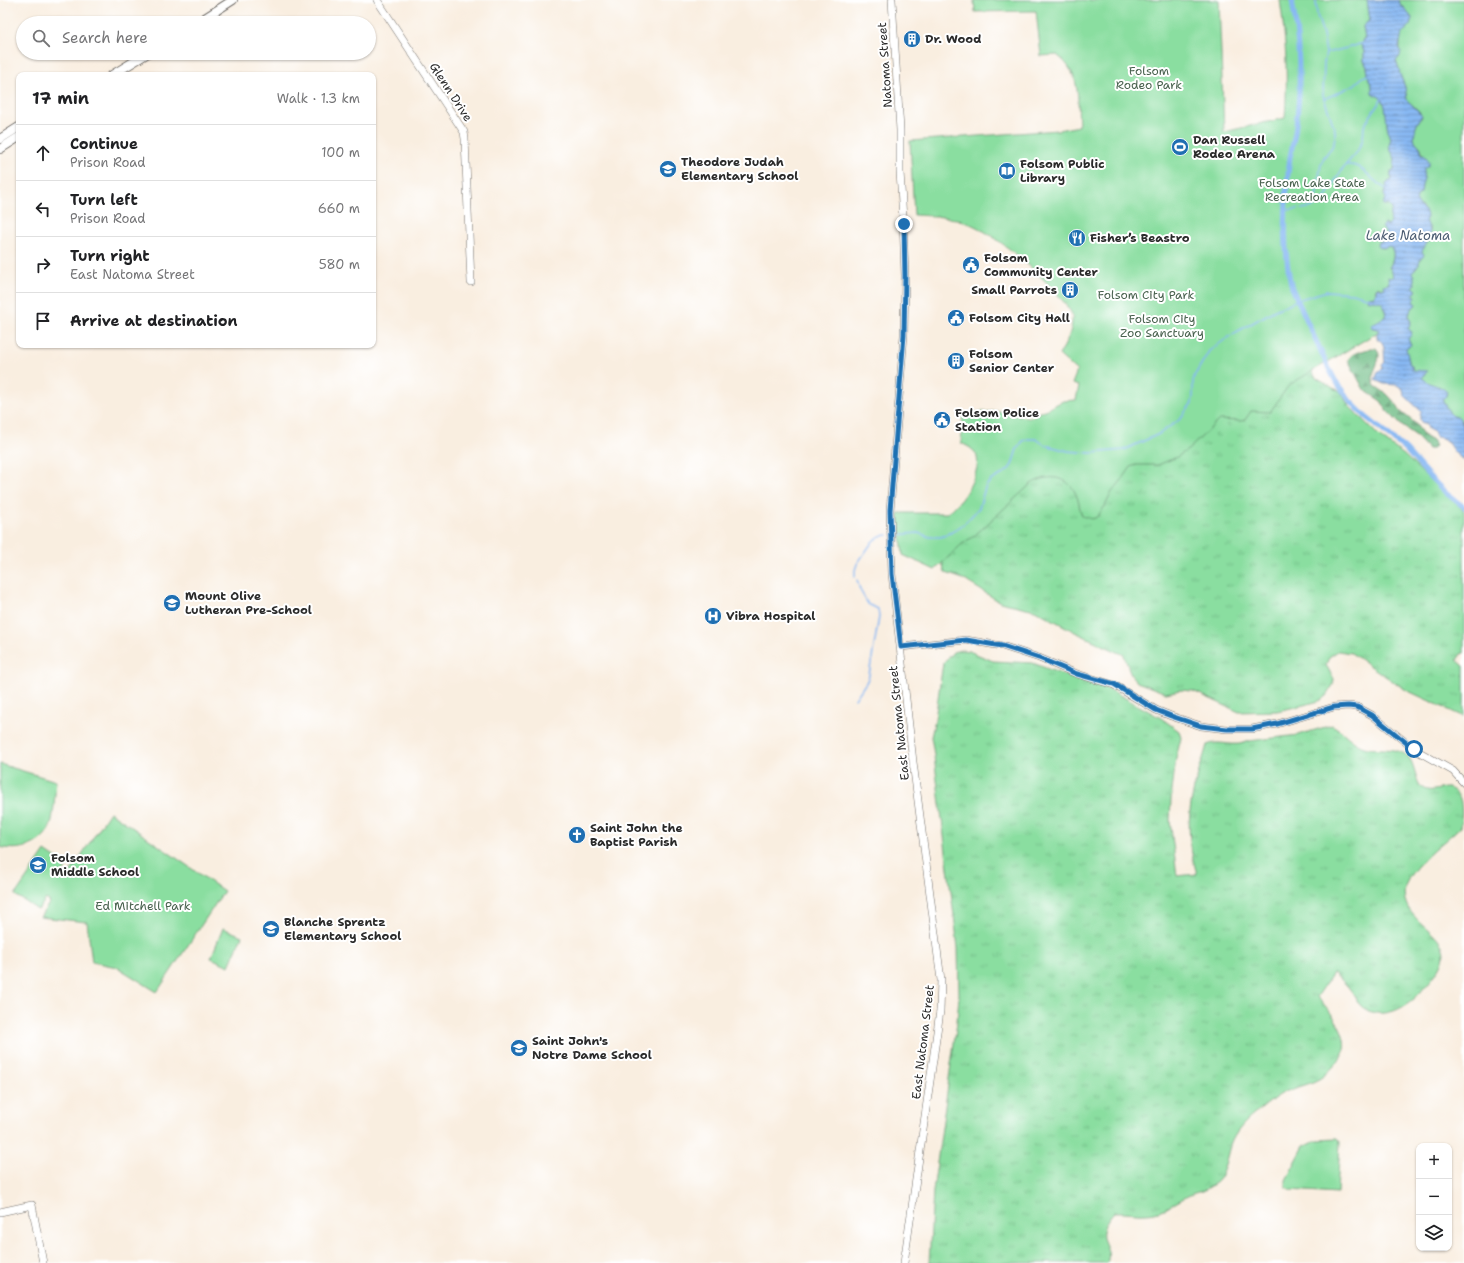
<!DOCTYPE html>
<html lang="en">
<head>
<meta charset="utf-8">
<style>
  :root { --surface:#fff; --page:#f6f6f6; --text:#202124; --muted:#757577; --line:#e0e0e0 }
  body { margin:0; font-family:"Shantell Sans",sans-serif; background:var(--page); color:var(--text) }
  .controls { position:absolute; right:12px; bottom:12px; display:grid; overflow:hidden; border-radius:8px; box-shadow:0 1px 3px #0004 }
  .controls button { width:36px; height:36px; display:grid; place-items:center; padding:0; border:0; border-bottom:1px solid var(--line); background:var(--surface); color:var(--text); font:20px sans-serif }
  .stop { position:absolute; width:12px; height:12px; margin:-9px; border:3px solid #1f6fb2; border-radius:50%; background:#fff }
  .stop.end { background:#1f6fb2; border-color:#fff; box-shadow:0 1px 4px #0008 }
  .list { margin:0; padding:0; list-style:none }
  h2 { display:flex; justify-content:space-between; align-items:center; height:52px; margin:0; padding:0 16px; font-size:17px }
  h2 small { font-size:13px; font-weight:400; color:var(--muted) }
  .list li { display:grid; grid-template-columns:26px 1fr auto; gap:12px; align-items:center; box-sizing:border-box; height:56px; padding:0 16px; border-top:1px solid var(--line) }
  .list b { display:block; font-size:15px; white-space:nowrap }
  .list p { margin:0; font-size:13px; white-space:nowrap; color:var(--muted) }
  .list em { font-size:13px; font-style:normal; color:var(--muted) }
  .icon { flex:none; width:22px; height:22px; fill:none; stroke:currentColor; stroke-width:2; stroke-linecap:round; stroke-linejoin:round }
  .map { position:relative; flex:none; width:1464px; height:1263px; overflow:hidden }
  .search { position:absolute; background:var(--surface); box-shadow:0 1px 3px #0004; left:16px; top:16px; width:360px; height:44px; display:flex; align-items:center; gap:10px; box-sizing:border-box; padding:0 14px; border-radius:22px; color:var(--muted); font-size:15px }
  .panel { position:absolute; background:var(--surface); box-shadow:0 1px 3px #0004; left:16px; top:72px; width:360px; height:276px; border-radius:8px }
  .map>svg:first-child { display:block }
  .grass { fill:url(#grass-tufts); stroke:#5a8466 }
  .forest { fill:url(#forest-firs); stroke:#4d7458 }
  .park { fill:#8adea0; stroke:#5a8466 }
  .water { fill:url(#water-rules); stroke:#59728f }
  .lines { fill:none; stroke-linecap:round; stroke-linejoin:round }
  .stream { stroke:#87b8f3; stroke-width:1.5 }
  .canal { stroke:#87b8f3; stroke-width:5 }
  .secondary-casing { stroke:#736f6a; stroke-width:8 }
  .primary-casing { stroke:#736f6a; stroke-width:10 }
  .secondary { stroke:#fff; stroke-width:7 }
  .primary { stroke:#fff; stroke-width:8 }
  .route { stroke:#1f6fb2; stroke-width:5 }
  .labels { text-anchor:middle; stroke-width:4; stroke-linejoin:round; paint-order:stroke }
  .poi-label { font-size:12px; font-weight:bold; fill:#2b2b2b; stroke:#fff; text-anchor:start }
  .street-label { font-size:12px; fill:#2b2b2b; stroke:#fff }
  .park-label { font-size:12px; fill:#48614e; stroke:#fff }
  .water-label { font-size:13px; font-style:italic; fill:#4b5c71; stroke:#fff }
</style>
</head>
<body>
<div class="map">
<svg width="1464" height="1263" viewBox="0 0 1464 1263">
  <defs>
    <pattern id="grass-tufts" width="24" height="20" patternUnits="userSpaceOnUse"><rect width="24" height="20" fill="#8adea0"/><path d="M3 7l-1-3M5 7V3M7 7l1-3M15 17l-1-3M17 17v-4M19 17l1-3" fill="none" stroke="#77bf8a"/></pattern>
    <pattern id="forest-firs" width="22" height="20" patternUnits="userSpaceOnUse"><rect width="22" height="20" fill="#6fbd86"/><path d="M5 1l3.5 6h-7zM16 11l3.5 6h-7z" fill="#5b9a6e"/></pattern>
    <pattern id="water-rules" width="6" height="5" patternUnits="userSpaceOnUse"><rect width="6" height="5" fill="#87b8f3"/><path d="M0 2.5h6" fill="none" stroke="#6f96c5"/></pattern>
  </defs>
  <rect width="100%" height="100%" fill="#fff"/>
  <filter id="ink" filterUnits="userSpaceOnUse"><feTurbulence type="fractalNoise" baseFrequency=".025" numOctaves="2"/><feDisplacementMap in="SourceGraphic" scale="8" xChannelSelector="R" yChannelSelector="G"/><feConvolveMatrix kernelMatrix="1 2 1 2 8 2 1 2 1" color-interpolation-filters="sRGB"/></filter>
  <filter id="wash" filterUnits="userSpaceOnUse"><feTurbulence type="fractalNoise" baseFrequency=".012" numOctaves="4" result="noise"/><feDisplacementMap in="SourceGraphic" scale="16" xChannelSelector="R" yChannelSelector="G"/><feGaussianBlur stdDeviation="0.9" result="paint"/><feColorMatrix in="noise" values="0 0 0 0 0 0 0 0 0 0 0 0 0 0 0 0 0 1.4 0 .05"/><feComposite in="paint" operator="in"/></filter>
  <g filter="url(#wash)">
    <rect width="100%" height="100%" fill="#f9eee0"/>
    <path class="grass" d="M1280 321 1316 378 1333 388 1340 391 1349 406 1381 438 1404 455 1449 498 1464 510V653L1461 654 1457 660 1464 666V717L1406 690 1351 653 1338 651 1329 657 1326 665 1334 679 1333 685 1326 696 1319 701 1300 706 1277 711 1239 712 1193 691 1180 690 1166 693 1137 682 1131 675 1124 655 1075 632 1035 610 1000 602 963 579 946 573 944 570 941 556 994 507Z
      M961 650 969 651 993 661 1033 663 1061 674 1107 688 1161 718 1179 731 1181 738 1176 758 1171 799 1170 820 1177 876 1197 874C1190 851 1187 828 1191 804 1193 787 1202 763 1207 745 1221 739 1234 749 1249 741L1298 735 1332 725C1345 732 1352 744 1367 748 1379 750 1396 747 1406 755 1416 763 1414 784 1424 789 1432 793 1441 787 1448 788 1464 792 1463 814 1460 827 1444 843 1411 865 1405 887 1397 921 1452 933 1443 960 1439 973 1427 984 1419 994 1405 1010 1377 1022 1360 1005 1357 1001 1355 996 1352 992 1347 985 1340 978 1333 973L1317 997C1328 1008 1348 1032 1344 1049 1343 1058 1327 1075 1319 1079 1309 1085 1296 1087 1285 1092 1275 1097 1265 1106 1256 1113 1247 1120 1237 1130 1232 1141 1224 1160 1227 1179 1206 1189 1202 1192 1196 1192 1192 1194 1178 1200 1163 1213 1147 1213 1136 1214 1125 1211 1114 1212 1108 1218 1101 1229 1103 1238 1106 1247 1111 1253 1107 1263H929L933 1191 957 1022 959 996 958 948 933 748 931 737 935 719 943 663 953 652Z"/>
    <path class="forest" d="M1370 348H1376C1386 359 1367 372 1375 386L1387 394 1398 406 1400 411 1415 423 1425 437 1434 442 1436 446 1433 449H1428L1415 435 1402 426 1387 411 1381 401 1367 392 1363 388 1348 360C1352 351 1363 352 1370 348Z"/>
    <path class="park" d="M974 0H1219L1224 132 1285 118C1288 79 1286 39 1280 0H1367L1370 20 1363 26C1364 36 1367 35 1361 45L1364 51V61L1367 67 1369 80 1372 86 1373 94C1387 98 1386 110 1387 123 1387 129 1390 134 1391 139 1386 149 1393 151 1395 159 1395 162 1394 167 1394 170L1391 171V180L1388 182 1387 189 1384 193 1386 205H1390L1392 209 1390 215 1391 223 1388 226 1384 224V230L1386 231 1385 240 1379 241 1377 244 1383 248 1390 246C1396 252 1393 261 1389 268H1391L1393 276 1389 280V284L1384 286 1385 288 1383 289 1379 286 1376 288 1375 296 1369 297 1368 300H1374L1382 302 1386 308V316L1378 321 1374 328 1379 330 1378 332 1289 385 1270 412 1251 411 1245 420 1241 421 1219 420 1189 449 1177 457 1158 465H1135L1131 467 1122 480 1112 492 1105 506 1097 517 1092 519 1082 516C1079 508 1079 499 1075 492 1066 474 1045 475 1031 484L974 536 962 544 935 570 903 555 898 513H947C961 504 981 473 977 457 975 449 967 446 961 443L963 413 999 411 1029 418 1063 401 1076 400 1079 386 1072 384 1077 371 1059 355C1066 344 1074 328 1072 314 1056 286 996 232 965 222 948 216 931 216 914 215L910 141 1058 130 1079 126C1077 98 1082 74 1057 55L1041 56 1036 11 975 12Z
      M1399 0H1464V426L1462 420 1451 415 1442 400 1447 395 1422 378 1423 375 1426 373 1412 370 1413 368C1408 363 1405 355 1405 348L1411 344 1408 339 1412 332 1408 329 1411 322C1406 313 1412 310 1416 304L1413 302 1416 297 1413 295 1416 292V289L1413 287 1415 284 1412 273 1420 259 1421 251 1431 237 1430 228 1425 221 1427 217C1426 215 1426 213 1425 211 1421 205 1409 201 1421 193L1422 184 1424 178 1423 174V168L1425 167 1426 159C1422 155 1423 153 1421 148 1420 145 1416 144 1415 141 1412 134 1417 122 1422 117L1419 111 1407 100 1405 87 1399 72 1400 71 1397 65 1396 59 1399 58C1401 50 1399 43 1401 35 1403 28 1410 29 1412 18L1403 7H1401Z
      M0 764 56 781C55 791 54 818 50 827 41 846 19 852 0 847Z
      M110 812 224 891 157 992 117 967 92 962 87 922 40 917 50 902 46 899 38 910 15 895 45 851 67 866 60 877 65 880Z
      M223 928 242 936 229 966 211 958Z
      M1338 1139 1340 1142 1337 1193 1290 1190 1286 1186V1180L1304 1146 1316 1140Z"/>
    <path class="water" d="M1367 0H1399L1401 7H1403L1412 18 1410 26 1402 33 1399 47 1401 51 1400 56 1396 61 1400 71 1399 72 1405 87 1407 100 1422 115 1416 126 1414 137 1415 141 1420 147 1422 155 1424 154 1429 161V165L1424 168V172L1423 174 1424 178 1422 185 1421 193 1418 195 1416 200 1419 206 1426 212 1427 217 1425 221C1434 233 1430 239 1422 251L1424 255 1422 258 1420 259 1419 264 1412 273 1414 276V281L1415 284 1413 287 1416 289V292L1413 295 1416 296 1413 302 1416 304C1411 310 1406 314 1411 322L1408 329 1412 332 1411 335 1408 339 1411 345 1406 348 1410 365 1412 366V370L1427 371 1422 377V378C1424 379 1426 381 1428 382 1433 386 1439 384 1447 392L1445 398 1442 400 1451 415 1460 418 1464 426V461C1461 458 1458 456 1456 454 1449 447 1448 437 1436 437L1434 432 1428 429 1426 423H1422L1420 420V414L1422 412 1404 395 1403 389 1397 385 1384 384 1375 380 1378 372 1383 368 1382 365 1385 362C1383 354 1387 342 1377 339V333L1379 330 1372 327V324L1385 317 1386 310 1382 302 1374 300 1368 301 1367 299 1369 297 1375 296 1377 287 1383 289 1385 288 1383 285 1389 284 1388 277 1391 278 1393 276 1391 268H1389C1393 262 1396 252 1390 246L1383 248 1377 245 1378 242 1384 240C1388 233 1384 232 1382 226L1384 224 1388 226 1391 223 1390 215 1392 209 1389 205H1383L1385 198 1384 193 1387 189 1386 184 1391 180V171L1394 170C1394 167 1395 162 1395 159 1393 151 1386 149 1391 139 1390 134 1387 129 1387 124 1386 118 1386 104 1382 99 1379 96 1375 95 1372 93V86L1369 80 1367 67 1364 61V51L1361 45 1362 41 1365 39 1363 26 1370 20Z"/>
    <g class="lines">
      <path class="stream" d="M1326 53 1347 48 1363 43
        M1324 99 1354 85 1363 77 1368 75
        M1345 165C1364 162 1370 182 1387 189
        M1313 207 1323 201 1343 168 1357 152 1363 139 1364 126 1382 98
        M1302 209 1313 207 1315 203 1321 164 1324 157 1332 147 1335 138V130L1323 95 1324 63 1326 53 1323 34 1317 15 1316 0
        M1287 210 1298 209
        M894 535 918 533 930 537H941L952 532 965 523 979 508 985 488 990 481 1003 474 1009 469 1012 465 1017 449 1023 441 1028 439H1036L1045 445 1068 451 1091 453 1124 450 1159 434 1179 420 1192 403 1193 396V381L1195 375 1209 351 1233 334 1275 310 1297 300 1327 291 1352 293 1370 298
        M855 577V570L857 564 873 541 880 536 888 535
        M855 699 867 681 869 675 879 617 878 609 868 604 860 590 857 580"/>
      <path class="canal" d="M1292 0C1299 41 1302 84 1296 124 1295 136 1292 146 1290 157 1285 194 1282 252 1292 288L1327 365 1335 380 1350 401 1366 417 1381 429 1406 450 1428 475 1447 494 1464 507"/>
    </g>
  </g>
  <g filter="url(#ink)">
    <g class="lines">
      <defs>
        <path id="secondary" d="M377 0 464 132 465 139 471 282
          M892 0 900 130V172L903 219 905 276 904 335 890 510 892 574 913 762 941 980 940 1011 904 1263
          M901 647 966 640 1002 646 1039 658 1077 674 1114 685 1156 710 1171 716 1201 726 1227 729H1252L1277 724 1334 707 1348 706 1357 707 1372 715 1414 749 1453 771 1464 783
          M0 1212 32 1205 43 1263"/>
        <path id="primary" d="M197 23 233 0
          M112 75 148 53
          M0 139 19 127
          M0 149 19 137"/>
      </defs>
      <use href="#secondary" class="secondary-casing"/>
      <use href="#primary" class="primary-casing"/>
      <use href="#secondary" class="secondary"/>
      <use href="#primary" class="primary"/>
    </g>
  </g>
  <g class="lines" filter="url(#ink)">
    <path class="route" d="M904 224 905 276 904 335 890 510 892 574 901 647 966 640 1002 646 1039 658 1077 674 1114 684 1156 710 1171 716 1201 726 1227 729H1252L1277 724 1334 707 1348 706 1357 707 1372 715 1414 749"/>
  </g>
  <defs>
    <symbol id="building-disc" viewBox="-11 -11 22 22"><circle r="9.5" fill="#1f6fb2" stroke="#fff"/><path d="M-4-6H4V6H1V3H-1V6H-4ZM-2.5-4.3h1.7v1.8h-1.7ZM.8-4.3h1.7v1.8H.8ZM-2.5-1h1.7V.8h-1.7ZM.8-1h1.7V.8H.8Z" fill="#fff"/></symbol>
    <symbol id="stadium-disc" viewBox="-11 -11 22 22"><circle r="9.5" fill="#1f6fb2" stroke="#fff"/><path d="M0-5a6.5 5 0 1 0 0 10a6.5 5 0 1 0 0-10ZM-3.5-1.8h7v3.6h-7Z" fill="#fff"/></symbol>
    <symbol id="school-disc" viewBox="-11 -11 22 22"><circle r="9.5" fill="#1f6fb2" stroke="#fff"/><path d="M0-5L7-2L0 1L-7-2ZM-4 1L0 2.5L4 1V4Q0 6-4 4Z" fill="#fff"/></symbol>
    <symbol id="library-disc" viewBox="-11 -11 22 22"><circle r="9.5" fill="#1f6fb2" stroke="#fff"/><path d="M-6-4Q-3-5.5-.7-3.5V5Q-3 3-6 4ZM6-4Q3-5.5 .7-3.5V5Q3 3 6 4Z" fill="#fff"/></symbol>
    <symbol id="restaurant-disc" viewBox="-11 -11 22 22"><circle r="9.5" fill="#1f6fb2" stroke="#fff"/><path d="M-5-6h1v4h1v-4h1v4h1v-4h1v5L-1.5 .5V6h-2V.5L-5-1ZM5-6V6H3V1.5H1.5Q1.5-4 5-6Z" fill="#fff"/></symbol>
    <symbol id="civic-disc" viewBox="-11 -11 22 22"><circle r="9.5" fill="#1f6fb2" stroke="#fff"/><path d="M-.6-6.5H3V-4.5H.6V-3L4-1V1h2V6H-6V1h2V-1L-.6-3ZM-1.2 2.5V6h2.4V2.5Z" fill="#fff"/></symbol>
    <symbol id="hospital-disc" viewBox="-11 -11 22 22"><circle r="9.5" fill="#1f6fb2" stroke="#fff"/><path d="M-5-5h3v3.5h4V-5h3V5h-3V1.5h-4V5h-3Z" fill="#fff"/></symbol>
    <symbol id="church-disc" viewBox="-11 -11 22 22"><circle r="9.5" fill="#1f6fb2" stroke="#fff"/><path d="M-1.2-6h2.4v3.5h3.3v2.4h-3.3V6h-2.4V-.1h-3.3v-2.4h3.3Z" fill="#fff"/></symbol>
  </defs>
  <g fill-rule="evenodd">
    <use href="#building-disc" x="902" y="29" width="20" height="20"/>
    <use href="#stadium-disc" x="1170" y="137" width="20" height="20"/>
    <use href="#school-disc" x="658" y="159" width="20" height="20"/>
    <use href="#library-disc" x="997" y="161" width="20" height="20"/>
    <use href="#restaurant-disc" x="1067" y="228" width="20" height="20"/>
    <use href="#civic-disc" x="961" y="255" width="20" height="20"/>
    <use href="#building-disc" x="1060" y="280" width="20" height="20"/>
    <use href="#civic-disc" x="946" y="308" width="20" height="20"/>
    <use href="#building-disc" x="946" y="351" width="20" height="20"/>
    <use href="#civic-disc" x="932" y="410" width="20" height="20"/>
    <use href="#school-disc" x="162" y="593" width="20" height="20"/>
    <use href="#hospital-disc" x="703" y="606" width="20" height="20"/>
    <use href="#church-disc" x="567" y="825" width="20" height="20"/>
    <use href="#school-disc" x="28" y="855" width="20" height="20"/>
    <use href="#school-disc" x="261" y="919" width="20" height="20"/>
    <use href="#school-disc" x="509" y="1038" width="20" height="20"/>
  </g>
  <g class="labels">
    <g class="poi-label">
      <text x="925" y="43">Dr. Wood</text>
      <text x="1193" y="144">Dan Russell<tspan x="1193" dy="14">Rodeo Arena</tspan></text>
      <text x="681" y="166">Theodore Judah<tspan x="681" dy="14">Elementary School</tspan></text>
      <text x="1020" y="168">Folsom Public<tspan x="1020" dy="14">Library</tspan></text>
      <text x="1090" y="242">Fisher’s Beastro</text>
      <text x="984" y="262">Folsom<tspan x="984" dy="14">Community Center</tspan></text>
      <text x="1057" y="294" text-anchor="end">Small Parrots</text>
      <text x="969" y="322">Folsom City Hall</text>
      <text x="969" y="358">Folsom<tspan x="969" dy="14">Senior Center</tspan></text>
      <text x="955" y="417">Folsom Police<tspan x="955" dy="14">Station</tspan></text>
      <text x="185" y="600">Mount Olive<tspan x="185" dy="14">Lutheran Pre-School</tspan></text>
      <text x="726" y="620">Vibra Hospital</text>
      <text x="590" y="832">Saint John the<tspan x="590" dy="14">Baptist Parish</tspan></text>
      <text x="51" y="862">Folsom<tspan x="51" dy="14">Middle School</tspan></text>
      <text x="284" y="926">Blanche Sprentz<tspan x="284" dy="14">Elementary School</tspan></text>
      <text x="532" y="1045">Saint John's<tspan x="532" dy="14">Notre Dame School</tspan></text>
    </g>
    <g class="street-label">
      <text transform="translate(885 65) rotate(-94)" y="4">Natoma Street</text>
      <text transform="translate(451 92) rotate(57)" y="4">Glenn Drive</text>
      <text transform="translate(899 723) rotate(-96)" y="4">East Natoma Street</text>
      <text transform="translate(923 1042) rotate(-83)" y="4">East Natoma Street</text>
    </g>
    <g class="park-label">
      <text x="1149" y="75">Folsom<tspan x="1149" dy="14">Rodeo Park</tspan></text>
      <text x="1312" y="187">Folsom Lake State<tspan x="1312" dy="14">Recreation Area</tspan></text>
      <text x="1146" y="299">Folsom City Park</text>
      <text x="1162" y="323">Folsom City<tspan x="1162" dy="14">Zoo Sanctuary</tspan></text>
      <text x="143" y="910">Ed Mitchell Park</text>
    </g>
    <g class="water-label">
      <text x="1408" y="240">Lake Natoma</text>
    </g>
  </g>
</svg>
<div class="controls">
<button>+</button>
<button>−</button>
<button><svg class="icon" aria-label="layers" viewBox="0 0 24 24"><path d="M12 4l9 5-9 5-9-5zM3 14l9 5 9-5"/></svg></button>
</div>
<div class="stop" style="left:1414px;top:749px"></div>
<div class="stop end" style="left:904px;top:224px"></div>
<div class="search"><svg class="icon" aria-label="search" viewBox="0 0 24 24"><circle cx="10" cy="10" r="6"/><path d="M15 15l6 6"/></svg>Search here</div>
<section class="panel">
<h2>17 min<small>Walk · 1.3 km</small></h2>
<ul class="list">
<li><svg class="icon" aria-label="ahead" viewBox="0 0 24 24"><path d="M12 20V5M6 11l6-6 6 6"/></svg><div><b>Continue</b><p>Prison Road</p></div><em>100 m</em></li>
<li><svg class="icon" aria-label="left" viewBox="0 0 24 24"><path d="M17 20v-9H6M10 6l-5 5 5 5"/></svg><div><b>Turn left</b><p>Prison Road</p></div><em>660 m</em></li>
<li><svg class="icon" aria-label="right" viewBox="0 0 24 24"><path d="M7 20v-9h11M14 6l5 5-5 5"/></svg><div><b>Turn right</b><p>East Natoma Street</p></div><em>580 m</em></li>
<li><svg class="icon" aria-label="arrive" viewBox="0 0 24 24"><path d="M6 21V4h12l-3 4 3 4H6"/></svg><div><b>Arrive at destination</b></div></li>
</ul>
</section>
</div>
</body>
</html>
